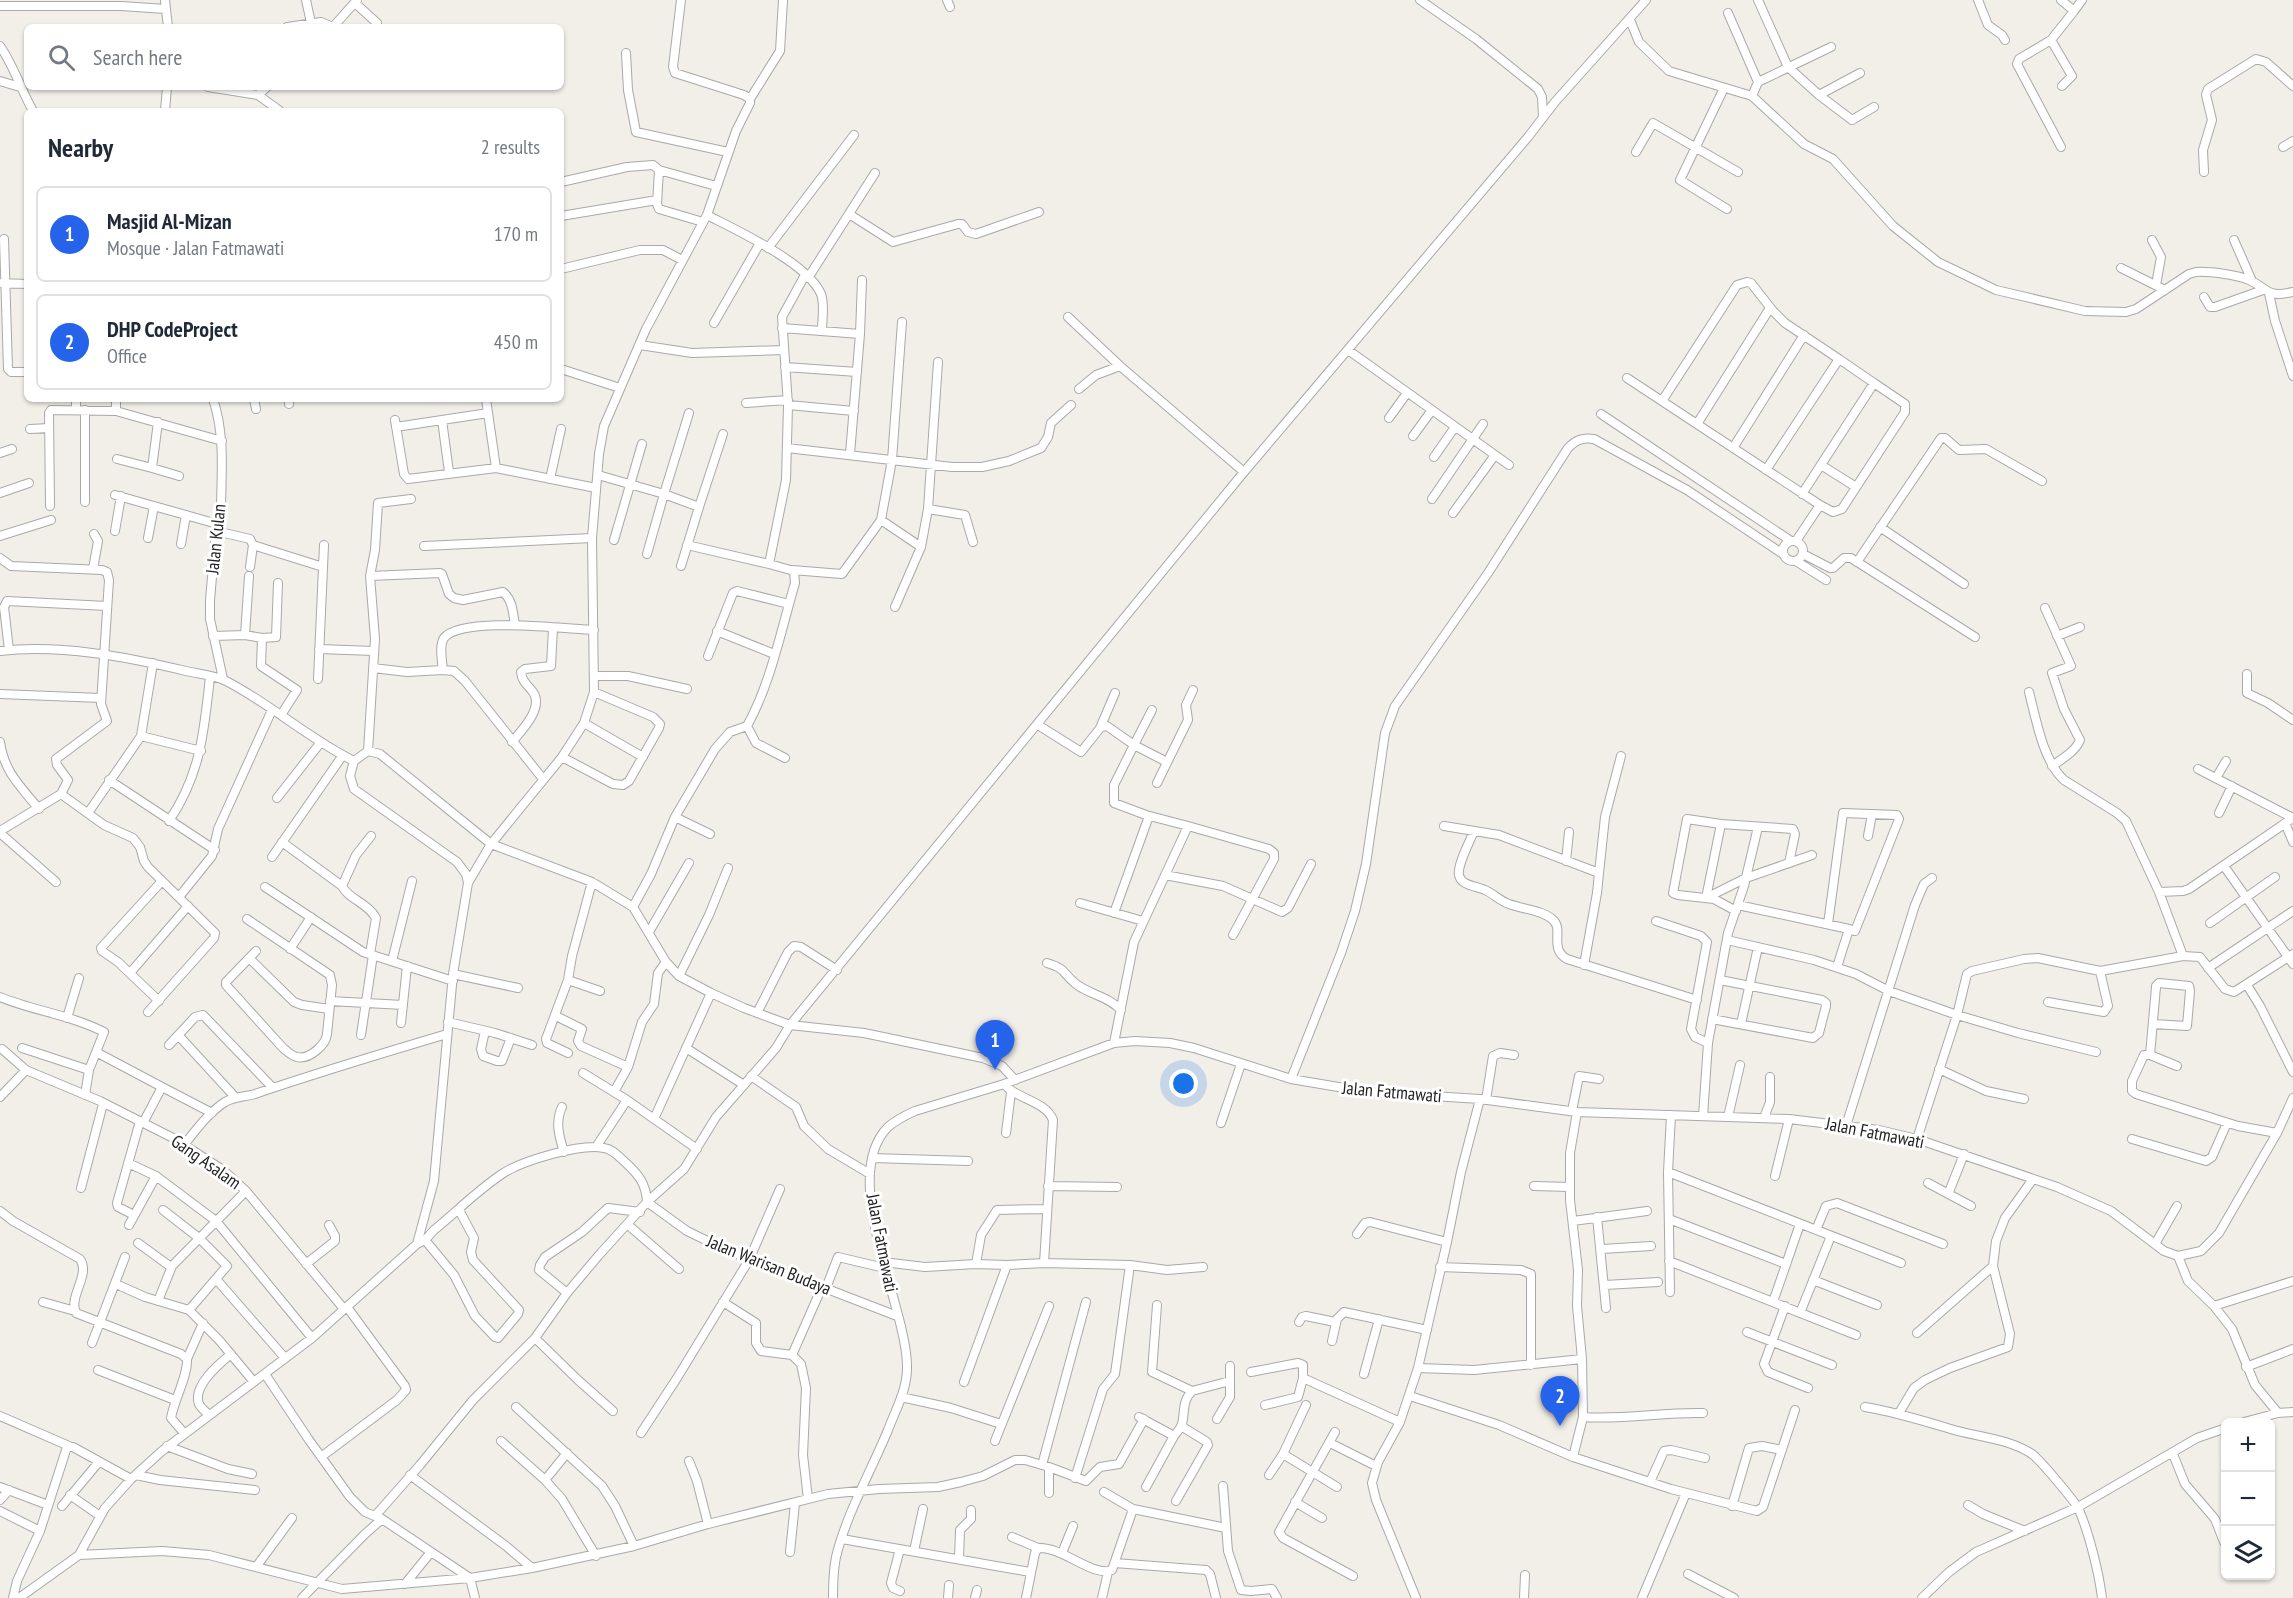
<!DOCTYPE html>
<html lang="en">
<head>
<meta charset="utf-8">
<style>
  :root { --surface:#fff; --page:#f2f2f3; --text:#1f2937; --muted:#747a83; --line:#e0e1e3; --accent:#2563eb }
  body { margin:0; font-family:"PT Sans Narrow",sans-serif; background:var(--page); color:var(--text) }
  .controls { position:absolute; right:18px; bottom:18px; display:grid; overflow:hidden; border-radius:9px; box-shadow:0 2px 4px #0004 }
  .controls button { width:54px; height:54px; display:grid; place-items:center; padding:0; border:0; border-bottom:2px solid var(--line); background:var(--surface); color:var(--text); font:30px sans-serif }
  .you { position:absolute; left:1184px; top:1084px; width:21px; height:21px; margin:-15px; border:4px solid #fff; border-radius:50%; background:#1a73e8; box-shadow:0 0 0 9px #1a73e833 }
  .badge { display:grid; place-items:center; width:39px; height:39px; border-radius:50%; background:var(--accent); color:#fff; font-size:20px; font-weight:700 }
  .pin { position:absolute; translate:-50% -50px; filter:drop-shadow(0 2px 3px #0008) }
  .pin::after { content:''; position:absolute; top:32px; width:21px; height:18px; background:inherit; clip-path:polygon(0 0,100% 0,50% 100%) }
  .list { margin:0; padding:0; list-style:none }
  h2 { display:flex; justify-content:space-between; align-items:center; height:78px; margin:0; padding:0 24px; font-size:26px }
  h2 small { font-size:20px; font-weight:400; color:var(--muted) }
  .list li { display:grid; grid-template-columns:39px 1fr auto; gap:18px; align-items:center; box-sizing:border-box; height:96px; margin:0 12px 12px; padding:0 12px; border:2px solid var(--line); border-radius:9px }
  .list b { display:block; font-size:22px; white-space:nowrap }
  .list p { margin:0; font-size:20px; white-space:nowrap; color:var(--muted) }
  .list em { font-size:20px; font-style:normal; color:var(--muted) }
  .icon { flex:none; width:33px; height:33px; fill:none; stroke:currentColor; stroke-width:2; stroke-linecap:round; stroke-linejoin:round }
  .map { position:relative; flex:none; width:2293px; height:1598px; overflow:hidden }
  .search { position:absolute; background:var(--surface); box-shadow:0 2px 4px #0004; left:24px; top:24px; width:540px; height:66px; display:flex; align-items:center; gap:15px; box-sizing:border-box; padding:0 21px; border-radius:9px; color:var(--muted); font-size:22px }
  .panel { position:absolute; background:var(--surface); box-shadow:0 2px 4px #0004; left:24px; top:108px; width:540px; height:294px; border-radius:9px }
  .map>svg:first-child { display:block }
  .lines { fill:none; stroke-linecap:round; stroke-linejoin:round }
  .minor-casing { stroke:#a9a9a9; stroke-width:10 }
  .minor { stroke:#fff; stroke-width:8 }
  .labels { text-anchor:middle; stroke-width:6; stroke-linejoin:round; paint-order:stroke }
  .street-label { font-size:18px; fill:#222; stroke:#fff }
</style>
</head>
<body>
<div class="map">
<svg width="2293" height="1598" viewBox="0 0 2293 1598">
  <rect width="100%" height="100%" fill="#f2efe9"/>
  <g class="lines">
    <defs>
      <path id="minor" d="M165 0 168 27
        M306 0 311 23
        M681 0 673 67 675 73 744 95 750 99
        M947 0 950 7
        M1420 0 1476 39 1538 89 1542 97 1543 117
        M1758 0 1788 67 1819 95 1852 120 1874 107
        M1978 0 1988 25 2002 35 2005 40
        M2061 0 2074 11 2082 0
        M355 3 377 23
        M0 6H121L166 9
        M1728 13 1758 82
        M1630 20 1639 42 1669 71 1752 96 1804 144 1833 159 1893 226 1938 262 1996 290 2085 311 2126 312 2136 309 2189 274 2196 272C2209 271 2238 275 2249 280 2270 289 2265 298 2293 292
        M287 27 321 22 333 27
        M333 27 357 0
        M2051 40 2072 76 2062 86
        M0 46C14 66 21 90 33 111
        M626 53 628 90 636 132 728 152
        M0 81 20 87
        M208 87 258 95 280 111
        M1724 88 1680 180 1727 209
        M258 95 267 87
        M1819 95 1860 73
        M1752 96 1758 82 1831 47
        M165 111 167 87
        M2061 147 2017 64 2019 59 2051 40 2074 11
        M2283 147 2293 141
        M1636 152 1653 123 1738 172
        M659 170 657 204 659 209 703 222
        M2204 172 2203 150 2212 120 2206 95 2208 89 2256 59 2266 62 2293 86
        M561 182 627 167 653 165 659 170 716 186
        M849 214 893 242 958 224H962L968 232 976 234 1039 212
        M707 215C736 230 808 263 821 294 825 305 822 319 822 331
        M561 216 657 200
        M4 239 8 369 11 372H27
        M2152 240 2161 257 2156 285
        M2234 240 2252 281
        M768 248 854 135
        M2121 268 2165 290
        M561 269 640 250H663L682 260
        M808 278 875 173
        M2 283 27 284
        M2269 293 2275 321 2293 376
        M2204 297 2210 307H2215L2263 290
        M1068 317 1120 366
        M714 323 760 243
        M782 328 860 334
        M640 345 692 353 783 350
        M1348 350 1509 465
        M1839 359 1874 383
        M785 367 857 372
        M561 369 620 388
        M1627 378 1820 505 1833 512 1842 509 1905 412V404L1874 383 1802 494
        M1079 389 1096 375 1120 366 1244 472
        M116 399V411L222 441
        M213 399C227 440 220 483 221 525L216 531 210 600V619L223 679
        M254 399 256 409
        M289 399V404
        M486 399 496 468
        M1662 401 1737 285 1747 282 1751 283 1773 311 1785 323 1839 359 1766 470
        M746 403 788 400
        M788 405 854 411
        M76 409V399
        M85 410V502
        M689 413 664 494 699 507 723 434
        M1601 414 1791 541
        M1389 418 1407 393
        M395 420 404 474 408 479 496 468 596 488
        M442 420 449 472
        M158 422 152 468 179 476
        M1697 424 1770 308
        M396 427 488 413
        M30 429 49 428
        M1413 436 1432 410
        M787 448 952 467H982L1009 461 1041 448 1048 437 1051 423 1071 405
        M1733 448 1804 335
        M0 453 12 449
        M850 454 860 334 862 280
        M1434 457 1455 427
        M117 459 152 468
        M1821 465 1856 487
        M598 475 664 494 647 554
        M550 479 561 429
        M0 493 29 483
        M115 495 221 525
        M1432 499 1483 424
        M50 506 49 413 51 410 116 411
        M928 509 965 515 973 542
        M1453 513 1495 455
        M881 520 921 547
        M1880 527 1964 584
        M115 531 121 496
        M216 531 250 539 253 545 250 567
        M0 536 51 520
        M148 538 154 506
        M614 540 642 444
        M1783 551a10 10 0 1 1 20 0a10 10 0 1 1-20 0Z
        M1796 541 1820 505
        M181 544 186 515
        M253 545 323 567
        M687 545 769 564
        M424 546 592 538
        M1803 554 1830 568H1833L1844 558H1851L1975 637
        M0 558 11 566 102 570 107 572 109 580 101 704 107 721 56 759 57 765 68 780 61 794 0 831
        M1796 561 1826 580
        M1857 562 1941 438H1945L1959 450 1986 449 2042 481
        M681 566 699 507
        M93 569 98 541 94 534
        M792 570 842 574 881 520 892 460 902 322
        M370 576 440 573 442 574 449 594 454 598 463 600 503 592C513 600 513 614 515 625
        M895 607 921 547 928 509 938 362
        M2045 608 2071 666 2052 673 2064 709 2080 740C2076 751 2062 759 2052 766
        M717 631 774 654
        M245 635 249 576
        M213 636 245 635 262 638 261 666 297 690 281 715
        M2057 636 2080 627
        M262 638 276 637 278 583
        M319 649 374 651
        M9 650 4 607 7 601 107 606
        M0 651C61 644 127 657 186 671 199 674 214 675 226 681 271 704 309 739 354 761L368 751 380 754 491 844 592 882 633 907 666 962 679 976 711 993 744 1008 790 1025 864 1033 983 1058 1002 1066 1015 1080
        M708 656 733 593 737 591 789 604
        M153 663 141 736 201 751
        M373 668 407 672 443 670C442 661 439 645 444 638 462 616 565 629 594 630
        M443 670 454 671 465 681 543 779
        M2247 674V693L2268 703 2293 720
        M595 676H628L687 689
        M318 679 324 545
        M2029 692C2036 719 2043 761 2064 780L2117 813 2126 821 2159 892 2183 956 2100 971
        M0 694 101 698
        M1152 710 1134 745 1167 762
        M584 723 643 757
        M1038 725 1081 752 1101 727 1107 726 1134 745 1114 785V803L1146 815 1188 826
        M747 726 756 743 785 758
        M1100 728 1115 693
        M0 742C4 772 21 787 39 809
        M512 742C522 730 544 708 533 692 527 684 522 682 521 672L525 669 551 666 553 628
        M368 751 375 639 370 576 375 550 378 503 411 499
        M562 757 613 784 623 785 629 781 659 728 660 724 653 717 594 692
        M354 761 350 776 354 789 457 862 466 874 468 883
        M2198 769 2293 818
        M2216 778 2226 761
        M109 780 215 850
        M1157 783 1188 720 1186 705 1193 690
        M61 794 104 825 133 838 140 847 144 861 148 867 215 933 214 938 148 1012
        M277 798 321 742
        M88 813 141 736
        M2219 813 2232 786
        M675 817 710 834
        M169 821C201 774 204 731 210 677
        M2285 823 2293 842
        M1721 824 1706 898 1746 878 1812 855
        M1444 826 1499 835 1599 873 1597 893 1584 965
        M1474 831C1470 841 1457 865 1459 875 1461 886 1477 886 1485 890 1494 894 1500 901 1509 904 1522 909 1542 910 1552 919 1565 929 1548 948 1567 959L1697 1000
        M0 833 56 882
        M1868 836 1872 814
        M282 842 342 886
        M272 857 343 755
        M1566 861 1569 832
        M2224 866 2293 964
        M1599 873 1605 817 1621 756
        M1165 875 1223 886 1282 912 1288 908 1311 864
        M265 887 363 952 453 981
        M2159 892 2183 891 2189 889 2293 818
        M179 897 212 856 218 829 272 710
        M1080 903 1143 921
        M1738 905 1849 929
        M633 907 651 874 675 817 715 749 730 732 747 726C771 683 781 630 795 583L794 571 769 564 786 480 788 405 782 317 805 275
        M1736 911 1714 899 1678 895 1673 893 1687 819 1721 824 1793 829 1795 834 1789 863
        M1114 913 1149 816
        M247 919 330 975 332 985 327 1034C326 1045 309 1060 297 1057 291 1056 287 1051 283 1048L226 985V982L256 951
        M1656 921 1701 936 1707 942 1691 1029 1695 1037 1708 1043
        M2210 923 2275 877
        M1828 924 1843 813 1897 815 1899 819 1855 931 1849 929 1837 967
        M649 932 689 863
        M1727 940 1814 960 1856 974 1889 991 1957 1015 2018 1033 2096 1052
        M290 949 311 917
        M370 954 376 918C368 903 348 899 342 886L356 855 371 836
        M2183 956 2200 957 2225 989 2234 992 2293 954
        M249 958 294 1002 302 1005 329 1009
        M392 961 412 881
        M1047 963C1067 969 1062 973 1076 984 1090 995 1108 996 1121 1010
        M2208 968 2293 911
        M130 973 188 906
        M453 974 518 988
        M679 976 709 915 728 868
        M568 980 600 991
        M2247 985 2260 1006 2293 1072
        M0 997C34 1011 71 1015 104 1032L89 1070 85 1095
        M159 1001 118 962 102 951 101 948 162 881
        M330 1001 403 1005
        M757 1013 788 952 794 946 801 947 837 970
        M556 1016 582 1029 578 1041 581 1046 628 1067
        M67 1018 79 978
        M1712 1019 1813 1038 1819 1033 1826 1006V1003L1822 1000 1720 980
        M448 1022 495 1033 532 1045
        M401 1023 407 966
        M1741 1024 1758 947
        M485 1031 481 1049 483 1056 497 1061H502L511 1038
        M361 1035 373 955
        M179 1036 235 1097
        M1114 1043 1134 942 1188 826 1269 849 1274 853V859L1233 935
        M169 1045 195 1017 203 1015 272 1087
        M22 1048 89 1070
        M686 1048 744 1085
        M2 1049 26 1070 100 1101 175 1139 223 1170 246 1191 344 1309
        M96 1052 162 1087
        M568 1053 547 1043 546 1039 568 980 572 956 592 882
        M2150 1055 2156 987V986L2159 983 2189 986 2190 991 2187 1026 2153 1024
        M2177 1066 2150 1055H2144L2132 1081V1091L2136 1094 2238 1126 2277 1133
        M1939 1069 1986 1091 2024 1099
        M583 1073 627 1100 596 1147
        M751 1076 796 1107 804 1126 828 1149 870 1174
        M1291 1079 1341 953 1355 911 1366 864 1385 733 1395 706 1488 573 1568 448C1576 440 1583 437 1594 439L1687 490 1783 554
        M614 1092 628 1067 642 1022 654 1004 658 973 666 962
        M0 1097 26 1070
        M627 1100 697 1149
        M1486 1100 1493 1056 1500 1053 1514 1055
        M562 1107C555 1122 559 1136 564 1152
        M1572 1111 1579 1076 1599 1079
        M1577 1112 1570 1153V1200L1578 1270 1577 1306 1582 1359
        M1703 1116 1708 1043 1728 933 1744 886 1758 827
        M1728 1117 1740 1065
        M1764 1118 1770 1102V1077
        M654 1119 711 993
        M143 1123 162 1087 212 1113
        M1221 1123 1241 1064
        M1846 1126 1915 905 1924 884 1932 878
        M1006 1133 1011 1092
        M1917 1139 1957 1015 1967 974 1972 971 2024 959 2038 958 2100 971 2108 1006 2104 1012 2048 1002
        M2132 1139 2206 1161 2212 1157 2227 1123
        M184 1145C196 1130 208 1113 225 1102 235 1096 245 1097 255 1094 319 1072 383 1053 447 1034
        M872 1158 968 1161
        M128 1163 156 1176 216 1221 312 1338
        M1668 1172 1901 1263
        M1775 1176 1789 1119
        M1928 1183 1971 1206
        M1048 1186 1117 1187
        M1534 1186 1570 1187
        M81 1188 103 1104
        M1949 1192 1964 1154
        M647 1202 687 1231 724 1249 897 1316
        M163 1210 199 1238 227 1266 189 1310
        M0 1211 13 1221 80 1259C91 1275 68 1296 76 1313L181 1354 187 1359C188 1376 174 1400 171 1418L184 1433
        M134 1215 118 1207 117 1203 140 1121
        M1597 1217 1606 1308
        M1669 1219 1786 1264
        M1573 1221 1647 1211
        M627 1224 679 1269
        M129 1225 156 1176
        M1816 1230 1826 1206 1837 1203 1943 1244
        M1357 1234 1365 1223 1370 1222 1447 1242
        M425 1240 454 1275 475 1316 495 1337 498 1338 518 1314 519 1310 473 1260 471 1252 474 1238 459 1210
        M138 1243 171 1267
        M417 1244 434 1181 453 974 468 883 491 844 562 757 584 723 594 692 592 538 599 454 604 426 646 329 707 215 736 131 750 103V99L780 51 783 0
        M2155 1244 2177 1206
        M1602 1249 1651 1246
        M2178 1256 2188 1281 2214 1306 2232 1329 2255 1385 2278 1413
        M1669 1261 1856 1335
        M883 1262 925 1267 976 1264 1007 1265 1044 1263 1053 1120C1046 1101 1016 1099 1004 1084
        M1044 1263 1130 1265 1115 1374 1103 1389 1075 1478
        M306 1264 335 1241V1236L329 1225
        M976 1264 981 1235 997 1210 1047 1209
        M1130 1265 1167 1270 1203 1267
        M1440 1267 1521 1270 1531 1274V1365
        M216 1279 285 1358
        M1813 1280 1877 1305
        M116 1284 145 1297 189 1310 219 1340 254 1382
        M1605 1285 1658 1282
        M826 1288 838 1257 885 1268
        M1670 1292 1668 1172 1671 1115
        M567 1293 539 1270 540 1265 545 1257 582 1232 608 1208 640 1212
        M158 1301 172 1266 246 1191
        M43 1302 75 1311
        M723 1302 756 1323V1343L761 1351 792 1355
        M1773 1302 1800 1224
        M1157 1305 1152 1372 1192 1391
        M1785 1306 1764 1364 1768 1372 1808 1388
        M2214 1306 2293 1281
        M1800 1313 1831 1236
        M1299 1322 1302 1317 1306 1316 1335 1322
        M1747 1332 1832 1365
        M1917 1333 1993 1266
        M535 1338 578 1380 613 1411
        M1332 1341 1337 1319 1344 1312 1427 1330
        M92 1343 125 1257
        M187 1359 203 1323
        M2246 1367 2293 1349
        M1418 1368 1474 1370 1582 1359 1583 1417 1573 1457
        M98 1370 175 1400
        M1251 1372 1298 1363 1303 1365V1378L1298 1397 1265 1405
        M265 1374 309 1440 350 1497 365 1512 382 1519 470 1578 475 1598
        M1364 1374 1379 1319
        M1303 1378 1400 1422
        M964 1382 1007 1265
        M1410 1396 1499 1425 1573 1457 1671 1489 1757 1511 1763 1507 1795 1410
        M901 1397 951 1408 1001 1424
        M516 1407 602 1486 615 1506 634 1546
        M1865 1407C1896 1412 1924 1421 1954 1430 1979 1437 2010 1439 2032 1454 2040 1460 2075 1501 2079 1510 2089 1533 2099 1573 2102 1598
        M1899 1413 1914 1388 1925 1380 1950 1368 2008 1347 2010 1334 1993 1266 1996 1241 2005 1218 2033 1179
        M209 1415C206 1412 201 1408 199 1404 192 1386 220 1363 231 1354
        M0 1416 69 1446
        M1139 1417 1174 1436 1146 1487
        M1583 1417C1624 1420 1663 1412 1703 1413
        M1217 1419 1230 1397V1366
        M2244 1422 2278 1413 2293 1412
        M1335 1432 1279 1532 1283 1538 1353 1576
        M641 1433 677 1378 749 1260 780 1189
        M1174 1436C1177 1432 1181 1428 1182 1424 1185 1412 1182 1401 1192 1391L1230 1381
        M501 1441 545 1480 562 1499 596 1556
        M995 1441 1049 1306
        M1330 1443 1376 1466
        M167 1446 228 1469 252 1474
        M1283 1454 1337 1487
        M2173 1454 2185 1484 2215 1519 2224 1542
        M321 1457 397 1400 406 1390 405 1386 347 1307
        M689 1461 697 1481 708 1524
        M1042 1465 1086 1302
        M1049 1467V1493
        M136 1475 160 1480 255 1490
        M410 1475 506 1546 532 1568
        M1269 1475 1283 1454 1306 1405
        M545 1480 567 1453
        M1650 1482 1664 1451 1671 1450 1705 1458
        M1223 1486 1228 1551 1241 1590 1251 1591 1272 1589 1277 1598
        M0 1487 48 1505
        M1104 1492 1133 1509 1226 1528
        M70 1495 100 1516
        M808 1499 803 1455 806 1388 801 1364 792 1355 822 1287
        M0 1500 9 1490
        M1176 1501 1208 1445 1207 1442 1181 1426
        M1295 1502 1322 1518
        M1968 1505 1983 1514 2025 1531
        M62 1506 98 1463
        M1732 1506 1749 1448 1762 1446 1782 1450
        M0 1511 40 1531
        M375 1516 420 1465 473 1400 535 1338 567 1293 599 1255 647 1202 684 1169 716 1117 776 1048 790 1025 1244 472 1528 137 1555 102 1646 0
        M1012 1537 1038 1548
        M842 1539 1030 1572
        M900 1549 891 1583 893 1588 900 1591
        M914 1551 923 1509
        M790 1552 795 1503
        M1062 1553 1073 1526
        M79 1555 162 1551 209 1555 342 1589 470 1578 532 1568 634 1546 708 1524 828 1494 879 1489 938 1487 961 1482 983 1476 1015 1460H1025L1049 1467 1086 1481 1100 1467 1119 1464 1144 1419
        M959 1559 960 1530 971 1519V1510
        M1115 1563 1206 1570 1210 1574 1216 1598
        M256 1567 292 1518
        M1688 1574 1734 1598
        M405 1584 431 1552
        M13 1598 17 1581 40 1531 67 1447H73L131 1479
        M19 1598 79 1555 105 1508 131 1479 162 1451 312 1338 417 1244 425 1240 434 1230C456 1212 478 1190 502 1174 521 1161 581 1143 604 1148 613 1149 619 1157 626 1163 639 1175 646 1184 647 1202
        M302 1598 365 1534 382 1519
        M833 1598C833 1584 833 1571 836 1557 846 1515 871 1471 888 1430 896 1409 908 1388 907 1365 906 1305 838 1177 888 1127 896 1120 906 1115 915 1111L1004 1084 1114 1043 1135 1041 1170 1043 1194 1048 1291 1079 1368 1092 1480 1099 1577 1112 1789 1119 1879 1130 1917 1139 2057 1187 2111 1211 2164 1251 2178 1256 2201 1251 2219 1233 2277 1133 2293 1098
        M948 1598 949 1585
        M975 1598 977 1590
        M1026 1598 1035 1553 1038 1548C1062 1546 1093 1578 1112 1570L1133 1509
        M1102 1598 1108 1572
        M1416 1598 1376 1500 1372 1483 1378 1462 1400 1422 1418 1368 1447 1242 1461 1172 1480 1099
        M1524 1598 1525 1575
        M1642 1598 1686 1493
        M1922 1598 1949 1572 1976 1552 2078 1507 2197 1438 2226 1428"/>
    </defs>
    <use href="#minor" class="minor-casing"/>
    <use href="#minor" class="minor"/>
  </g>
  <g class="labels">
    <g class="street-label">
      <text transform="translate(216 539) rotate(-84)" y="6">Jalan Kulan</text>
      <text transform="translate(1392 1092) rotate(5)" y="6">Jalan Fatmawati</text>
      <text transform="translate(1875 1133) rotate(11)" y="6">Jalan Fatmawati</text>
      <text transform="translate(206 1162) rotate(35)" y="6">Gang Asalam</text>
      <text transform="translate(882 1243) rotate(79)" y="6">Jalan Fatmawati</text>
      <text transform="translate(769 1265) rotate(22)" y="6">Jalan Warisan Budaya</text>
    </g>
  </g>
</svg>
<div class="controls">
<button>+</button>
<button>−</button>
<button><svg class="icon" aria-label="layers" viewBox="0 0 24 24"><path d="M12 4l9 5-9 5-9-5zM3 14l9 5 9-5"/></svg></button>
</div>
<div class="you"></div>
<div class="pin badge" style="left:995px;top:1070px">1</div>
<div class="pin badge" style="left:1560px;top:1426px">2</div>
<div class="search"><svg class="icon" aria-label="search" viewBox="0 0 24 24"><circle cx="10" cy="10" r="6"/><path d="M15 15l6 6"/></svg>Search here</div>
<section class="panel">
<h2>Nearby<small>2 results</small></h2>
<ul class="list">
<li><span class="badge">1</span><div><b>Masjid Al-Mizan</b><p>Mosque · Jalan Fatmawati</p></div><em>170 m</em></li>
<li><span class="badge">2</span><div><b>DHP CodeProject</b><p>Office</p></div><em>450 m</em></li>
</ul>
</section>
</div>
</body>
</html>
